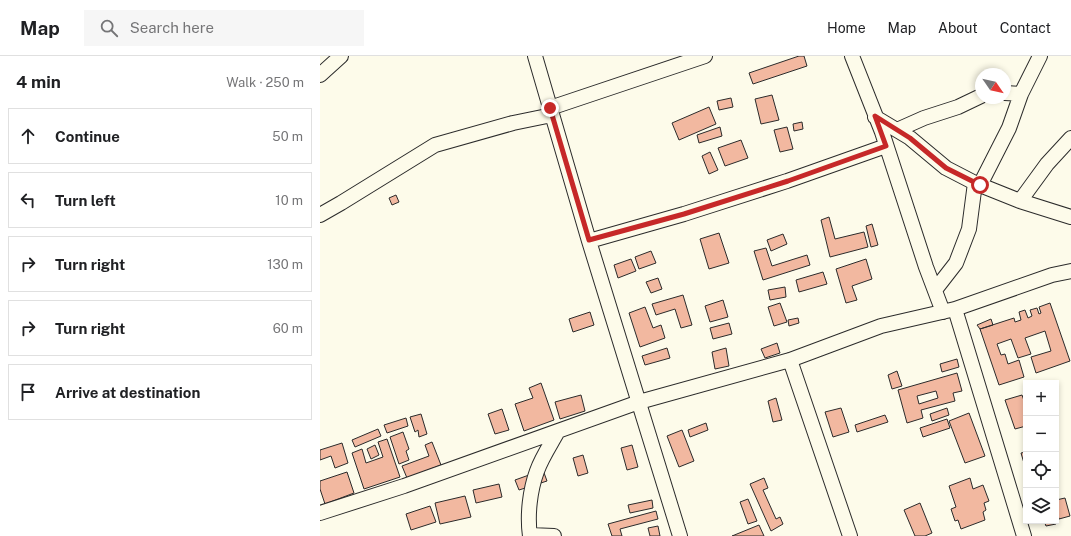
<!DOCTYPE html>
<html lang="en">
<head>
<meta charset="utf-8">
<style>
  :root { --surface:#fff; --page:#f6f6f6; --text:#202124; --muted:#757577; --line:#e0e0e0 }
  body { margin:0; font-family:"Public Sans",sans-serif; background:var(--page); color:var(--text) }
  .controls { position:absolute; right:12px; bottom:12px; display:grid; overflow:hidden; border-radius:0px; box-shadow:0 2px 6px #0003 }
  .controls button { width:36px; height:36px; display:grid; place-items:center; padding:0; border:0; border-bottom:1px solid var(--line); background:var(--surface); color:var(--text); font:20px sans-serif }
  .compass { position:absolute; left:655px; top:12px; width:36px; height:36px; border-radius:50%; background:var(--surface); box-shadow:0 2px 6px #0003; rotate:124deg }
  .stop { position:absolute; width:12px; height:12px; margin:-9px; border:3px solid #c62828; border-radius:50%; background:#fff }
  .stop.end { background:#c62828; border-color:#fff; box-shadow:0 1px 4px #0008 }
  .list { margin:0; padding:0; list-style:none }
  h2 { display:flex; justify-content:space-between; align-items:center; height:52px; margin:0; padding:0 16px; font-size:17px }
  h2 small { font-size:13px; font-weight:400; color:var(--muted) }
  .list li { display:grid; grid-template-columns:26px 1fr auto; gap:12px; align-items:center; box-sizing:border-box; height:56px; margin:0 8px 8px; padding:0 8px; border:1px solid var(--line); border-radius:0px }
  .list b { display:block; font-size:15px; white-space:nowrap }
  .list em { font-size:13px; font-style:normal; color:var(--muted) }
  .icon { flex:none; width:22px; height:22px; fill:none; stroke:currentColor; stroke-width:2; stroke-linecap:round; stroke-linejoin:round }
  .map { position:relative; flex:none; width:751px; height:480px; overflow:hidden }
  header { display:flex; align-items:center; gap:24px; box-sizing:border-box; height:56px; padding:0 20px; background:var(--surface); border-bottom:1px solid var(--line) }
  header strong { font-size:19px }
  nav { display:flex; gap:22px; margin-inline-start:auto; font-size:14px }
  .search { width:280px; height:36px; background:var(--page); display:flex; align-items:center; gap:10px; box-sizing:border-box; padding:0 14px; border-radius:0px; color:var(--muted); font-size:15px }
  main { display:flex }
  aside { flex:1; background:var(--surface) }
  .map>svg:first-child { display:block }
  .building { fill:#f2b8a0; stroke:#2b2b2b; fill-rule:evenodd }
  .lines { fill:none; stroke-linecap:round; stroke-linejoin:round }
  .minor-casing { stroke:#2b2b2b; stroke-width:16 }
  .minor { stroke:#fdfbea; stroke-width:14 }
  .route { stroke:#c62828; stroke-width:5 }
</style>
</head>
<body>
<header>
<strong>Map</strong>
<div class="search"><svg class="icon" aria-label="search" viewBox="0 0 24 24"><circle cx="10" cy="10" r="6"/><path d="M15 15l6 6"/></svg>Search here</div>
<nav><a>Home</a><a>Map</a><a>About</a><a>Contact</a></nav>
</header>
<main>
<aside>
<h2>4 min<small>Walk · 250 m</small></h2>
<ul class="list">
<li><svg class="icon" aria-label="ahead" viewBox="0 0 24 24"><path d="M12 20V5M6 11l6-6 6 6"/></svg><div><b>Continue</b></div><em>50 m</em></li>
<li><svg class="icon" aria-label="left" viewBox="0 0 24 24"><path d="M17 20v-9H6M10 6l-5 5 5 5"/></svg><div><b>Turn left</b></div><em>10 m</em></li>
<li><svg class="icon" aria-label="right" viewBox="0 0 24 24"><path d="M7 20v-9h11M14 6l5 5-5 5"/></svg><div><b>Turn right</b></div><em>130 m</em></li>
<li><svg class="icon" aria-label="right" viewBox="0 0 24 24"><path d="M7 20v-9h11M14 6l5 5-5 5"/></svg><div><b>Turn right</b></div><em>60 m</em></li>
<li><svg class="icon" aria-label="arrive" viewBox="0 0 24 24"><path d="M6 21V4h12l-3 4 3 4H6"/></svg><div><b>Arrive at destination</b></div></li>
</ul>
</aside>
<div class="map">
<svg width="751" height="480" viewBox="0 0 751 480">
  <rect width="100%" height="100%" fill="#fdfbea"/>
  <path class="building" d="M479 0H484L487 10 433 28 429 17Z
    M452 39 459 64 441 68 435 43Z
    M411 42 413 51 399 54 397 45Z
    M389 51 396 68 359 84 352 67Z
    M482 66 483 73 474 75 473 68Z
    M400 71 402 80 379 87 377 79Z
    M467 71 473 93 460 96 454 74Z
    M421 84 428 102 405 110 398 92Z
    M390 96 398 114 389 118 382 100Z
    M76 139 79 146 72 149 69 142Z
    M509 161 515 183 544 176 548 191 510 201 501 164Z
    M552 168 558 189 551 191 546 170Z
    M399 177 409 207 389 213 380 183Z
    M463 178 467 188 451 195 447 184Z
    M446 192 452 210 487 199 490 209 443 224 434 195Z
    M331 195 336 207 319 213 315 201Z
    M311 203 316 215 298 222 294 209Z
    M546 203 552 223 532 230 537 244 526 247 516 213Z
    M503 216 507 228 479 236 476 224Z
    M338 222 342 233 331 237 326 226Z
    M465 231 466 241 450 244 448 234Z
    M363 239 372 269 361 272 355 253 336 259 332 248Z
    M403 244 408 261 390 266 385 250Z
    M460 247 467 266 454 270 448 251Z
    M730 247 750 305 716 317 711 301 731 295 725 275 705 282 711 298 698 302 691 283 677 288 681 299 685 298 688 308 699 304 704 321 679 329 660 273 694 262 695 266 701 264 699 256 705 254 708 262 712 260 710 254 717 252 719 258 721 257 719 251Z
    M325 251 333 272 341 269 345 282 320 291 309 257Z
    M270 256 274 269 253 276 249 263Z
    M478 262 479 267 469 270 468 264Z
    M671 263 673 269 660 273 657 269Z
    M409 267 412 278 393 283 390 272Z
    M457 287 460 297 445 302 441 293Z
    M347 292 350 302 325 309 322 300Z
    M406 292 409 310 395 313 392 296Z
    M637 303 639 311 622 316 620 308Z
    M577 315 582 330 572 333 568 319Z
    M637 317 642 335 633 337 635 345 601 354 603 362 587 367 578 334ZM616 335 618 342 599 348 597 340Z
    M221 327 234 364 204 375 195 348 213 342 209 332Z
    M261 339 265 355 240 363 235 346Z
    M702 339 706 350V370L695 373 685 344Z
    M456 342 462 364 453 366 448 345Z
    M521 352 529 376 513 381 505 356Z
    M627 352 629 359 612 365 610 358Z
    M182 353 189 374 175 378 168 358Z
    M649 357 665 400 645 407 629 365Z
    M101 358 107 378 99 381 98 374 95 376 90 361Z
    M565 359 568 366 537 376 535 369Z
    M86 362 88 370 67 377 64 369Z
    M627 363 630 372 603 381 600 372Z
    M386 367 388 374 370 381 368 374Z
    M58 373 61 380 35 391 32 384Z
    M362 374 374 405 359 411 347 380Z
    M83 376 89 393 86 395 89 404 79 408 70 381Z
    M67 383 80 421 44 433 32 397 42 393 46 407 63 401 58 386Z
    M112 386 121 409 87 422 82 410 109 400 105 389Z
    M22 387 28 407 15 412 11 400 0 404V394Z
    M55 389 59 399 51 403 47 393Z
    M312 389 318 411 307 414 301 392Z
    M706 396V414L701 397Z
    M263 399 268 417 258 420 253 402Z
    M223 414 227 425 199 434 195 424Z
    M27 416 34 437 5 448 0 433V425Z
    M444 422 448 432 443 434 456 463 460 461 463 468 451 475 430 428Z
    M650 422 653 433 663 429 669 445 664 447 666 454 663 456 665 464 641 473 638 464 635 465 631 453 636 451 629 430Z
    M179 428 182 441 156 447 153 434Z
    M145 440 151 461 120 468 115 447Z
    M745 442 750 460 739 463 736 452V444Z
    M428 443 437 465 428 468 420 446Z
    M332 444 333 452 310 457 308 449Z
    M600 447 612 477 605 480H595L584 454Z
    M110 450 116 466 91 474 86 458Z
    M336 455 338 463 300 473 302 480H292L288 468Z
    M724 465H735L736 468 726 470Z
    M439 469 444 480H412Z
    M338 470 340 480H330L328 472Z"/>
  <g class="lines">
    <defs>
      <path id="minor" d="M215 0 269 185 360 480
        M532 0 562 76 606 211 623 256
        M0 19 21 0
        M685 37 701 38
        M230 52 385 0
        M555 61 590 82 626 112 655 127 700 145 751 161
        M577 74 604 62 638 51 661 40
        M660 129 689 72 701 38 720 0
        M700 145 727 108 751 82
        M0 159 21 147 115 89 193 67 232 59
        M269 185 364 158 467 125 566 90
        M615 234 636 207 649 173 655 127
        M635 253 704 480
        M470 304 530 480
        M0 457 84 430 319 346 470 304 561 270 635 253 732 219 751 215
        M210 479 234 480
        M210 480C207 459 210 434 217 415 222 401 231 388 238 375"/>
    </defs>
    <use href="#minor" class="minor-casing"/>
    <use href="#minor" class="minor"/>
  </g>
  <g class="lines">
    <path class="route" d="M230 52 269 184 364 158 468 125 566 90 555 60 590 82 626 112 660 129"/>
  </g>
</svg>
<div class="controls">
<button>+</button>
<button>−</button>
<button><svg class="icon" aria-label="locate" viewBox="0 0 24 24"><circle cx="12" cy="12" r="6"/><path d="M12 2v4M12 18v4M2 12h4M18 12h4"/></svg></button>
<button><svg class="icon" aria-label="layers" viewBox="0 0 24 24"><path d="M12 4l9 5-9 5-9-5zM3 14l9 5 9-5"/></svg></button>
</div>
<svg class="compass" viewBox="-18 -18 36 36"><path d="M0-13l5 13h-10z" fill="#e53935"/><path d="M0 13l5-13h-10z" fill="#757577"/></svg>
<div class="stop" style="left:660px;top:129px"></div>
<div class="stop end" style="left:230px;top:52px"></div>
</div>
</main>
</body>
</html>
